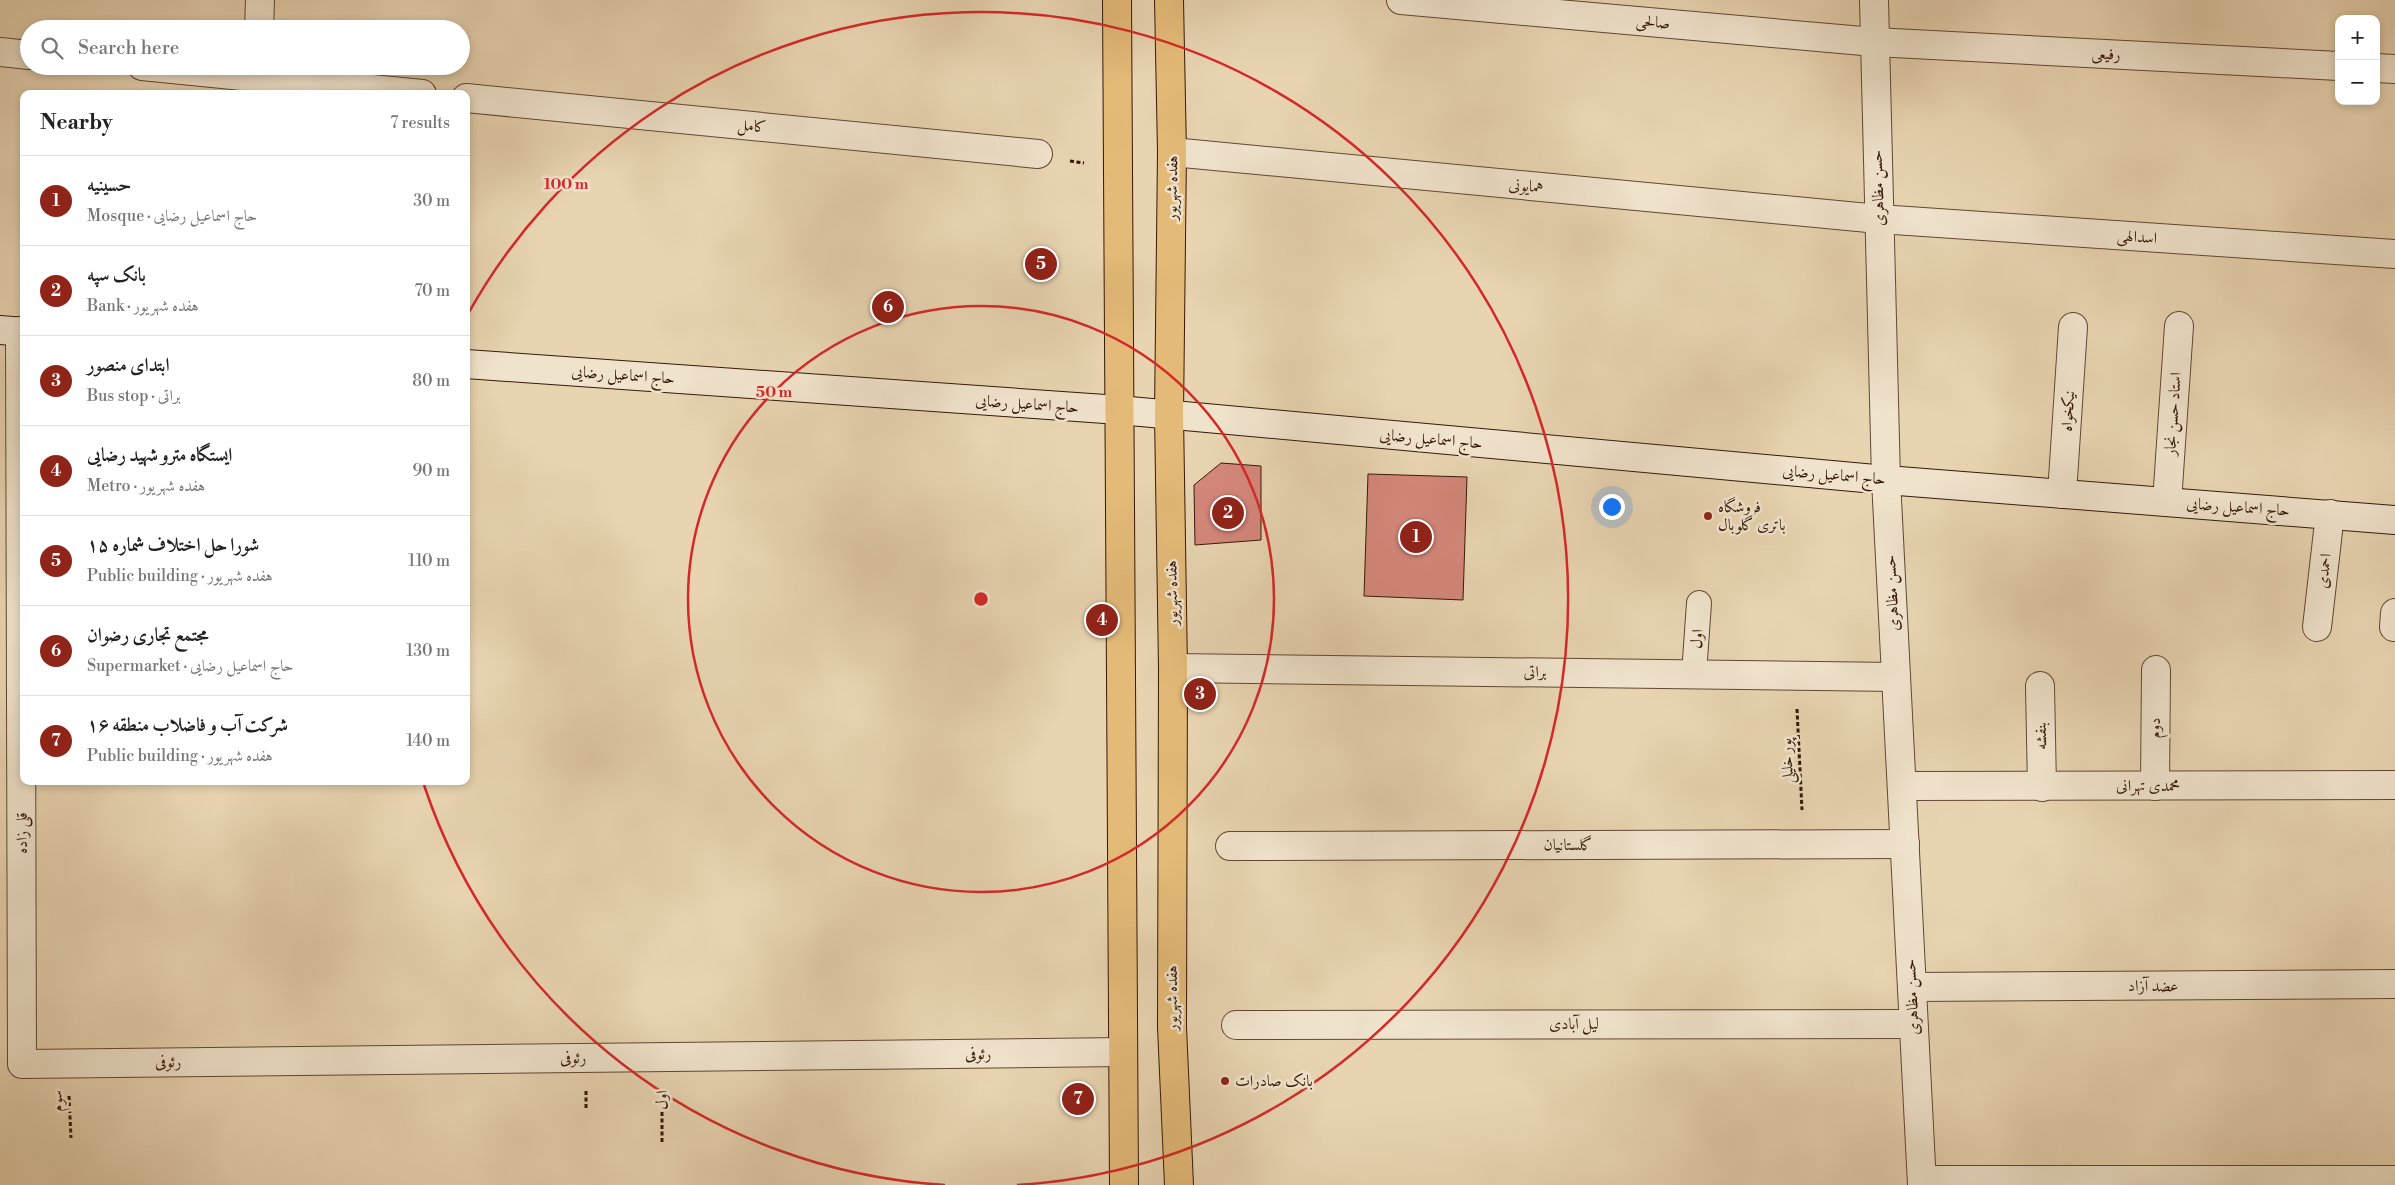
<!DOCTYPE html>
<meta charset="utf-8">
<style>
:root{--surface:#fff;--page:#f2f2f2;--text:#222;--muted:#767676;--line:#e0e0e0;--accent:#8f2418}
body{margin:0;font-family:"Libre Bodoni",Amiri,serif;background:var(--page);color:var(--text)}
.controls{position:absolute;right:15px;top:15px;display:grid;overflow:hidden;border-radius:10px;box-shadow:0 2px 8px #0003}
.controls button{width:45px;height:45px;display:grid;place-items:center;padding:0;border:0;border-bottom:1px solid var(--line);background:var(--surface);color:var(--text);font:25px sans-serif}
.you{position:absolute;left:1611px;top:506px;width:18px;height:18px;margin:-12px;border:4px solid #fff;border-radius:50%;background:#1a73e8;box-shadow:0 0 0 8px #1a73e833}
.badge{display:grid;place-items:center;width:32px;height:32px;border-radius:50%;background:var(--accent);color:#fff;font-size:16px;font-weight:700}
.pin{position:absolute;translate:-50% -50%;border:2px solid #fff;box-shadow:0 1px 5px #0006}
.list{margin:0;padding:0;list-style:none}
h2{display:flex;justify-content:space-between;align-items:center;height:65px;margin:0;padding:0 20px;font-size:21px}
h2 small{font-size:16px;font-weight:400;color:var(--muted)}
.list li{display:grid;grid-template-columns:32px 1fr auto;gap:15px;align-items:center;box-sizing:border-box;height:90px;padding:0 20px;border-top:1px solid var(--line)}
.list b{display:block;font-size:19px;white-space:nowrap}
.list p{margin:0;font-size:16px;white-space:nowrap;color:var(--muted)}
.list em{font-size:16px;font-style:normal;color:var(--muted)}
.icon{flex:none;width:28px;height:28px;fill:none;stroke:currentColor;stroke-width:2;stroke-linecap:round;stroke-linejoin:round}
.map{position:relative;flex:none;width:2395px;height:1185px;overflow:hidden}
.search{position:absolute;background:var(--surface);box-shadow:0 2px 8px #0003;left:20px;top:20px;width:450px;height:55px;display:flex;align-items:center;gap:12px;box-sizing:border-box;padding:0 18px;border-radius:28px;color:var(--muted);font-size:19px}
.panel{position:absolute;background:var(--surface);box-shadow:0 2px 8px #0003;left:20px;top:90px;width:450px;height:695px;border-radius:10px}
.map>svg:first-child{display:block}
.building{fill:#d4877b;stroke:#361807}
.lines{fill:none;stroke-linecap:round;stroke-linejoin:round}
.service-casing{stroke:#624732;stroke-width:26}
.minor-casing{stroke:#624732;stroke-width:30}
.secondary-casing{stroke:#361807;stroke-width:30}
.primary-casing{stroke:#361807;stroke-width:30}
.path{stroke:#361807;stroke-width:3;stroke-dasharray:4 2.5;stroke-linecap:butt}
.service{stroke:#f0e3cc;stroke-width:24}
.minor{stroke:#f0e3cc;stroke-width:28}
.secondary{stroke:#f0e3cc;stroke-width:28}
.primary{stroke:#e4ba78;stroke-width:28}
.ring{fill:none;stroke:#d62828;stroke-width:2.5}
.poi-dot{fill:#8f2418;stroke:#f0e3cc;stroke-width:2}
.labels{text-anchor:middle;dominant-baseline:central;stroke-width:5;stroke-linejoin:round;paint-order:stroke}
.street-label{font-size:16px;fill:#361807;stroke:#f0e3cc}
.poi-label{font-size:16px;fill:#361807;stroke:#f0e3cc;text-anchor:start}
.centre{fill:#d62828;stroke:#f0e3cc;stroke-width:2.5}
.ring-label{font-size:15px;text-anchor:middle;font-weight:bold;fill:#d62828;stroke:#f0e3cc;stroke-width:5;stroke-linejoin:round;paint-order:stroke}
</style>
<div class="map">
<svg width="2395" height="1185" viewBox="0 0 2395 1185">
<rect width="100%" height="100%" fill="#e8d4b1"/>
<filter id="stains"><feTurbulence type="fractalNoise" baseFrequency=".004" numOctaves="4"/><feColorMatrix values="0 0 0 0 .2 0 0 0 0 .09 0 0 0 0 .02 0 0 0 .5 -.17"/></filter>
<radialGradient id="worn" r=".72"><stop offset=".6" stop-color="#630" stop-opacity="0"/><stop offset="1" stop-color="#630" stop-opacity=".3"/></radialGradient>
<g class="building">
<polygon points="1221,463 1261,466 1261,540 1195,545 1194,485"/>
<polygon points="1368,474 1467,477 1463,600 1364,596"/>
</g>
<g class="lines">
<g class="service-casing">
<polyline id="service" points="1694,674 1699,603"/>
</g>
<g class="minor-casing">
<g id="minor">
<polyline points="1401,0 1874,42 2339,66"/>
<polyline points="1874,0 1886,480 1922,1185"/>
<polyline points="259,29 260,0"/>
<polyline points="0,52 29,55"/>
<polyline points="142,66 422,94"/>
<polyline points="2376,68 2395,69"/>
<polyline points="466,98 1038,154"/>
<polyline points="1172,152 1879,219 2395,254"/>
<polyline points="20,331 22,1064 1123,1052"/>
<polyline points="2062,494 2073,327"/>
<polyline points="2167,502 2179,326"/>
<polyline points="2317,627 2330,514"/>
<polyline points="2394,627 2395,613"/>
<polyline points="1173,668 1896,677"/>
<polyline points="2040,686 2042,787"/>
<polyline points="1902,786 2395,785"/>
<polyline points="2155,786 2156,670"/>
<polyline points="1230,846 1905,844"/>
<polyline points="1912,987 2395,984"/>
<polyline points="1236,1025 1913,1024"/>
<polyline points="1922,1180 2395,1180"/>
</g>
</g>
<g class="secondary-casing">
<g id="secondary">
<polyline points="0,330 24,332"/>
<polyline points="466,364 1119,410 1886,480 2395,520"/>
</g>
</g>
<g class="primary-casing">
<g id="primary">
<polyline points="1117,0 1124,1185"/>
<polyline points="1169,0 1172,152 1169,415 1173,668 1172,1027 1179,1185"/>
</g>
</g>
<g class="path">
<polyline points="1070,161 1084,163"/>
<polyline points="1797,709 1802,810"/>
<polyline points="69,1096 71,1138"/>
<polyline points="586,1108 586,1091"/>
<polyline points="662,1142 662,1090"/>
</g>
<use href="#service" class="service"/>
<use href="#minor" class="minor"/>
<use href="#secondary" class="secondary"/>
<use href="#primary" class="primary"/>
</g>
<g class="ring">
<circle cx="981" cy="599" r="293"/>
<path d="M945 1185A587 587 0 0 1 424 785M468 314A587 587 0 1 1 1017 1185"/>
</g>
<g class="poi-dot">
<circle cx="1708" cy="516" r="5"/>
<circle cx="1225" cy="1081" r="5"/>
</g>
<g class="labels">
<g class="street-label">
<text transform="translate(1653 22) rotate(5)">صالحی</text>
<text transform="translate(2106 54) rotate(3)">رفیعی</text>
<text transform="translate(752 126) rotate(6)">کامل</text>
<text transform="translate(1526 186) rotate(5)">همایونی</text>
<text transform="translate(1172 188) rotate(-89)">هفده شهریور</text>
<text transform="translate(1878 188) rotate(-92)">حسن مظاهری</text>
<text transform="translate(2137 237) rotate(4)">اسدالهی</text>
<text transform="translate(623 375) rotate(4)">حاج اسماعیل رضایی</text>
<text transform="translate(1027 404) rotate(4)">حاج اسماعیل رضایی</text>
<text transform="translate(2068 411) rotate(-86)">نیکخواه</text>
<text transform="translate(2173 414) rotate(-86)">استاد حسن نجار</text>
<text transform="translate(1431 439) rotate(5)">حاج اسماعیل رضایی</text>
<text transform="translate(1834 475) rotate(5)">حاج اسماعیل رضایی</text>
<text transform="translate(2238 507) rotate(4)">حاج اسماعیل رضایی</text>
<text transform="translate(2324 571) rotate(-84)">احمدی</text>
<text transform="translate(1172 593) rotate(-91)">هفده شهریور</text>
<text transform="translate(1892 593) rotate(-93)">حسن مظاهری</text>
<text transform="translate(1697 639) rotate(-86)">اول</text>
<text transform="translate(1535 672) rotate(1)">براتی</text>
<text transform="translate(2155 728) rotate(-90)">دوم</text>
<text transform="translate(2041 736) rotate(-91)">بنفشه</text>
<text transform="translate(1787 761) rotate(-93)">پور خلیلی</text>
<text x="2148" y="786">محمدی تهرانی</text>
<text transform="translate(22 833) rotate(-90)">قلی زاده</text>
<text x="1568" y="845">گلستانیان</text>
<text x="2153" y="986">عضد آزاد</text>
<text transform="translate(1912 997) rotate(-93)">حسن مظاهری</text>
<text transform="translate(1172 998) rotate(-90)">هفده شهریور</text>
<text x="1574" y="1024">لیل آبادی</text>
<text transform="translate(978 1054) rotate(-1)">رئوفی</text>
<text transform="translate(573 1058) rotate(-1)">رئوفی</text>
<text transform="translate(168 1062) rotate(-1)">رئوفی</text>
<text transform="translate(662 1100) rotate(-90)">اول</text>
<text transform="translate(57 1101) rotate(-92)">سوم</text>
</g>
<g class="poi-label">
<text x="1718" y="507">فروشگاه<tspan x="1718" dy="18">باتری گلوبال</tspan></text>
<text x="1235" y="1081">بانک صادرات</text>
</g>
</g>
<circle cx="981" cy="599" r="8" class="centre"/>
<g class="ring-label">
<text x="566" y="189">100 m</text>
<text x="774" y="397">50 m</text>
</g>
<rect width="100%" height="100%" filter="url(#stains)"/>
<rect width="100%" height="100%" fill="url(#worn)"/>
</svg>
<div class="controls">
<button>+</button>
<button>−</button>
</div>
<div class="you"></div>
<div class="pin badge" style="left:1416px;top:537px">1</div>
<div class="pin badge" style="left:1228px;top:513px">2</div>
<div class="pin badge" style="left:1200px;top:694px">3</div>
<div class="pin badge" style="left:1102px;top:620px">4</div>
<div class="pin badge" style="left:1041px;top:264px">5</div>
<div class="pin badge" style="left:888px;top:307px">6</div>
<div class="pin badge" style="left:1078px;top:1099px">7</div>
<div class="search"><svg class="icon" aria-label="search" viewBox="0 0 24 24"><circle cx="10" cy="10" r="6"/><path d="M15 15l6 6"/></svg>Search here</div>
<section class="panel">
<h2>Nearby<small>7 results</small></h2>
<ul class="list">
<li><span class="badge">1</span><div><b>حسینیه</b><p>Mosque · حاج اسماعیل رضایی</p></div><em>30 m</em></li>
<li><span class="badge">2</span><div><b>بانک سپه</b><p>Bank · هفده شهریور</p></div><em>70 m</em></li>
<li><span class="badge">3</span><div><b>ابتدای منصور</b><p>Bus stop · براتی</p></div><em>80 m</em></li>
<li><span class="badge">4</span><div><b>ایستگاه مترو شهید رضایی</b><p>Metro · هفده شهریور</p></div><em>90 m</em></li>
<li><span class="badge">5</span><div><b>شورا حل اختلاف شماره ۱۵</b><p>Public building · هفده شهریور</p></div><em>110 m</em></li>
<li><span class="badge">6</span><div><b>مجتمع تجاری رضوان</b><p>Supermarket · حاج اسماعیل رضایی</p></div><em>130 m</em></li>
<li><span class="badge">7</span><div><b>شرکت آب و فاضلاب منطقه ۱۶</b><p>Public building · هفده شهریور</p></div><em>140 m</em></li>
</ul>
</section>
</div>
